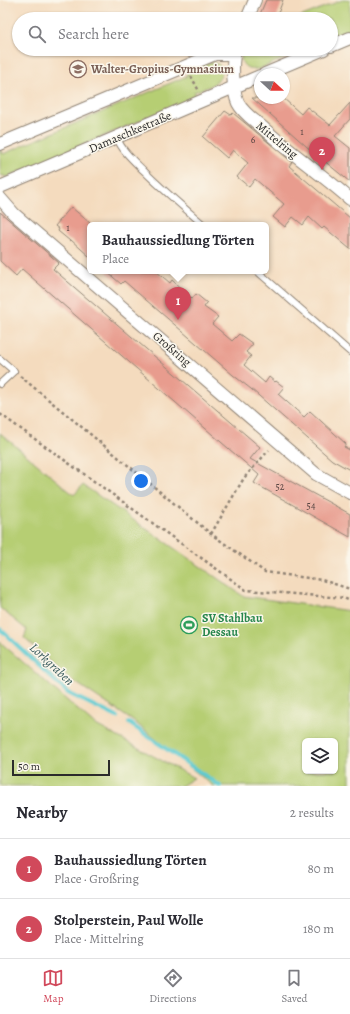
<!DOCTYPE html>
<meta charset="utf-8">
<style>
:root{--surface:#fff;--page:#f7f7f7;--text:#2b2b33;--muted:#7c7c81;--line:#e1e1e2;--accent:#d1495b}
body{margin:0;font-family:Alegreya,serif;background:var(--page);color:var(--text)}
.controls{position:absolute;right:12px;bottom:12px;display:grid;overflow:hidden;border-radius:6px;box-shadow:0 1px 3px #0004}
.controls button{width:36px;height:36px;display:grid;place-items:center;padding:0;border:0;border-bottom:1px solid var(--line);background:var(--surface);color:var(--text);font:20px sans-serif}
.compass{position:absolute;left:254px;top:68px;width:36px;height:36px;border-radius:50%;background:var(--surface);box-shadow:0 1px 3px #0004;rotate:111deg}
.scale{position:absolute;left:12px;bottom:10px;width:98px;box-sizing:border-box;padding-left:4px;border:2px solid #2b2b2b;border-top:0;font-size:11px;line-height:14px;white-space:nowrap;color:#2b2b2b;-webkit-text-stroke:3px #fbf7ec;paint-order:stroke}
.you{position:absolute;left:141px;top:481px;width:14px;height:14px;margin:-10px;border:3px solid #fff;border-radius:50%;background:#1a73e8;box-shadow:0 0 0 6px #1a73e833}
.badge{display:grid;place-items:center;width:26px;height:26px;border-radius:50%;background:var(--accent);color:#fff;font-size:13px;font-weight:700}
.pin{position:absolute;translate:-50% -33px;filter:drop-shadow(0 1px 2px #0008)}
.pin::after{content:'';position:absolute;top:21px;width:14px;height:12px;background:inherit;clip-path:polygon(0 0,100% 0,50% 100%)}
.popup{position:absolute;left:87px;top:222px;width:182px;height:52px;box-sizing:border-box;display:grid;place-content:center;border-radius:6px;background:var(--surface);filter:drop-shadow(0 1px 3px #0005);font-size:13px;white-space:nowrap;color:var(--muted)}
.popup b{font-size:15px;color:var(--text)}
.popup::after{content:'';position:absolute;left:50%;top:100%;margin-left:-8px;border:8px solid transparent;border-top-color:var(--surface)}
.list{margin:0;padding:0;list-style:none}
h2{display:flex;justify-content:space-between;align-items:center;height:52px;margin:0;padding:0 16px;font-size:17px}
h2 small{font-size:13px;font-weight:400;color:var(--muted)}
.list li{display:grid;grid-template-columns:26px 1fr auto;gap:12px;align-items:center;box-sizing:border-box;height:60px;padding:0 16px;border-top:1px solid var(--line)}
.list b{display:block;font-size:15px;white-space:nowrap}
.list p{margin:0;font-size:13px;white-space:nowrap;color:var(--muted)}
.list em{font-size:13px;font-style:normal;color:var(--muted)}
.icon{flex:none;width:22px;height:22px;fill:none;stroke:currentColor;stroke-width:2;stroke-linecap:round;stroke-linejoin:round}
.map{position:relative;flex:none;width:350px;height:786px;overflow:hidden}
.search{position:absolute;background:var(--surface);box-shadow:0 1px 3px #0004;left:12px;right:12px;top:12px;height:44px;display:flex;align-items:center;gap:10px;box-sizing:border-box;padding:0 14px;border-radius:22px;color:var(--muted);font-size:15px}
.sheet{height:172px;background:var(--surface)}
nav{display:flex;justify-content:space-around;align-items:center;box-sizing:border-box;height:56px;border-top:1px solid var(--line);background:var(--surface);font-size:11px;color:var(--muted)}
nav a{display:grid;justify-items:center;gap:2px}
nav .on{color:var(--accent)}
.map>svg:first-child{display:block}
.green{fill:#b6ce73;stroke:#707c4f;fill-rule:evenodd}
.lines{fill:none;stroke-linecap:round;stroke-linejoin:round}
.stream{stroke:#5dcad1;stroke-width:4}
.building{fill:#e89c8e}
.lane-casing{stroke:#908374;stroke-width:8}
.street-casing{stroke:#908374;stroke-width:14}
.path{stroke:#908374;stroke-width:2.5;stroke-dasharray:3 3;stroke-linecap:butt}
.lane{stroke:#fff;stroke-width:6}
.street{stroke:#fff;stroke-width:12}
.labels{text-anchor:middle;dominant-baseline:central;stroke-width:3;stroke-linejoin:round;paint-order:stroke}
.number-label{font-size:10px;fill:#5a4744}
.education-label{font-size:12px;font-weight:bold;fill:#785e54;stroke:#fbf7ec;text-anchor:start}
.street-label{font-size:12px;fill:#2b2b2b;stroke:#fbf7ec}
.leisure-label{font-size:12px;font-weight:bold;fill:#27864d;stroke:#fbf7ec;text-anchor:start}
.water-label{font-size:13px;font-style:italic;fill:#3a5b5d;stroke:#fbf7ec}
</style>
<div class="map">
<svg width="350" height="786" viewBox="0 0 350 786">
<rect width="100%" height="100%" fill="#fbf7ec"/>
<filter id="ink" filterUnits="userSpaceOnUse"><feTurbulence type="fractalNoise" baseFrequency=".025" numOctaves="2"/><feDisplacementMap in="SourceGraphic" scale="8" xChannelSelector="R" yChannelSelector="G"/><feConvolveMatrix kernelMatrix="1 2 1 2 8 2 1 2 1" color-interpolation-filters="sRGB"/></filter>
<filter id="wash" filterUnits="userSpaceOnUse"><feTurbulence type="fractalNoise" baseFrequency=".012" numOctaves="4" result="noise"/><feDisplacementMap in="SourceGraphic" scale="16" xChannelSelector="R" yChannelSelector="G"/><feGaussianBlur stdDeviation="0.9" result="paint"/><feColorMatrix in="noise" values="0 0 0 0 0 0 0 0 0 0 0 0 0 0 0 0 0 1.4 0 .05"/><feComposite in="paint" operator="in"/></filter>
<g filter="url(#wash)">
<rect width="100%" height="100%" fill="#f4dbbe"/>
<g class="green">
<polygon points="342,0 350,0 350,31 331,39 331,19 295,19"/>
<path d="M241,49L251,52L253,49H307L259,69C243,70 240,63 241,49Z"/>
<path d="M211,62L218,64L223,69C219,85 208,87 194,92L196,97L7,177L0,175V149L3,154L187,76V73Z"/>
<path d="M0,433L74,495L83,485L243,596L350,611V786H213L136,723L69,678L24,638L27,630L0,608ZM305,741H335V771H305Z"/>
<polygon points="0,642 94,724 194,778 181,786 0,786"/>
</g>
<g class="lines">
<g class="stream">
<polyline points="0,629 68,693 117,717"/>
<polyline points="129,723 220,786"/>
</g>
</g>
<g id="blocks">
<g class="building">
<polygon points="266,0 283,0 276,19 258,19"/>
<polygon points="252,98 283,98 301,114 307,107 330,125 350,103 350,119 335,136 350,148 350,182 306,146"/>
<polygon points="225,111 231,115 233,113 292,162 289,166 350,218 350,249 324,227 322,229 309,217 303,225 293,217 285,227 273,217 284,204 255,179 249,187 237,177 248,163 233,150 227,158 203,137"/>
<polygon points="71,207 90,223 90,257 71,240 70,241 58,231 59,229 55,226"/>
<polygon points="0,212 59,263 53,269 260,447 250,459 350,514 350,537 254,483 259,475 22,269 16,276 0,261"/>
<polygon points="106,271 156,271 170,283 172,280 192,299 196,294 207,303 204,307 218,317 212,324 232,341 239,334 253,344 246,352 251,356 244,365 265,383 269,377 275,382 276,381 284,387 278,394 304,417 310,411 346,444 344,447 350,450 350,470 332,460 251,389 233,375 124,281 121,284"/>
</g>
</g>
</g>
<g filter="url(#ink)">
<use href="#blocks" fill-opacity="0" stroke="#908374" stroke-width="1"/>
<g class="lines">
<g class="lane-casing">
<g id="lane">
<path d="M117,138C122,151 134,161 144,171C163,190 183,207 204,225"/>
<polyline points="257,271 350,352"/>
<polyline points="0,359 14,371 0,384"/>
</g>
</g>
<g class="street-casing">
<g id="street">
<polyline points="247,19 255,0"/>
<polyline points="331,46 350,38"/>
<path d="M236,49C231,59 233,93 238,103C243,113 254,120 262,127C290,153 322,174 350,199"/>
<polyline points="265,74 324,49"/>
<polyline points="0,144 215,54 234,54"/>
<polyline points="0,187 260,76"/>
<polyline points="0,198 14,214 316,474 350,493"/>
</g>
</g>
<g class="path">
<polyline points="191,76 199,91"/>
<polyline points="20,376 211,534 265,572 322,580 350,589"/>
<polyline points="0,414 246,590 344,598 350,601"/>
<polyline points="211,534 244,478 269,450"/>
</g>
<use href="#lane" class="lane"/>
<use href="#street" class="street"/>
</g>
</g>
<defs>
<g id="school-ring" transform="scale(0.9)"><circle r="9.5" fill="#fbf7ec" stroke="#8d6e63" stroke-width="1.5"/><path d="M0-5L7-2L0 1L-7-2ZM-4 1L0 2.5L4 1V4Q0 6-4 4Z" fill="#8d6e63"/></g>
<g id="stadium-ring" transform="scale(0.9)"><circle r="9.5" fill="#fbf7ec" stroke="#2e9e5b" stroke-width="1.5"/><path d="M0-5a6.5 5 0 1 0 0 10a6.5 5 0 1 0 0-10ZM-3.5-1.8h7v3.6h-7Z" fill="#2e9e5b"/></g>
</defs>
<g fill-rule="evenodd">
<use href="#school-ring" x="78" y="69"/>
<use href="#stadium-ring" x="189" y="625"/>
</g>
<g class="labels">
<g class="number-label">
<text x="302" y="131">1</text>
<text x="253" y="139">6</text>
<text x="68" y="227">1</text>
<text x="280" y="486">52</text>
<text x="311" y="505">54</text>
</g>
<g class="education-label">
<text x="91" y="69">Walter-Gropius-Gymnasium</text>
</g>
<g class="street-label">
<text transform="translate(130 132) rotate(-23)">Damaschkestraße</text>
<text transform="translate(277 140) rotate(40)">Mittelring</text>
<text transform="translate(172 349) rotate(41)">Großring</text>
</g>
<g class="leisure-label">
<text x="202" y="618">SV Stahlbau<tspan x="202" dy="14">Dessau</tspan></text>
</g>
<g class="water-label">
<text transform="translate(52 664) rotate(43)">Lorkgraben</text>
</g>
</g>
</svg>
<div class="controls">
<button><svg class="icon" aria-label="layers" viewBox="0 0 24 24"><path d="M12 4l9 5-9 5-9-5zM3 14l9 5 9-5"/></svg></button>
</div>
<svg class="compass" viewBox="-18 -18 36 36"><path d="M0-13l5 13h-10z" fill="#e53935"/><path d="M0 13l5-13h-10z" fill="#7c7c81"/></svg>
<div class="scale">50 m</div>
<div class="you"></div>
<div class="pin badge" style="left:178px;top:320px">1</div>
<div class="popup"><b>Bauhaussiedlung Törten</b>Place</div>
<div class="pin badge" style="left:322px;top:170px">2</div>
<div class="search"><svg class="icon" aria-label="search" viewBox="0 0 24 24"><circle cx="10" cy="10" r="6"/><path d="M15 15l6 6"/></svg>Search here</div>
</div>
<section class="sheet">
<h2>Nearby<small>2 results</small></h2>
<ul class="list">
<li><span class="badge">1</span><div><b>Bauhaussiedlung Törten</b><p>Place · Großring</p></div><em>80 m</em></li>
<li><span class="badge">2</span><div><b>Stolperstein, Paul Wolle</b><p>Place · Mittelring</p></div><em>180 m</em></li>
</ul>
</section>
<nav>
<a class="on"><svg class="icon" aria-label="map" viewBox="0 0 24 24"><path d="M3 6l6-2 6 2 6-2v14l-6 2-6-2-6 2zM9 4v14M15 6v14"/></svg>Map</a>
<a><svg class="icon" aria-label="directions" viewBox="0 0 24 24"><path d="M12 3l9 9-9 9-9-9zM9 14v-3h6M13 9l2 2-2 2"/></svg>Directions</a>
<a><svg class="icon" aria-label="saved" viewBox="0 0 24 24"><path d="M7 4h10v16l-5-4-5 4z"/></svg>Saved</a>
</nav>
